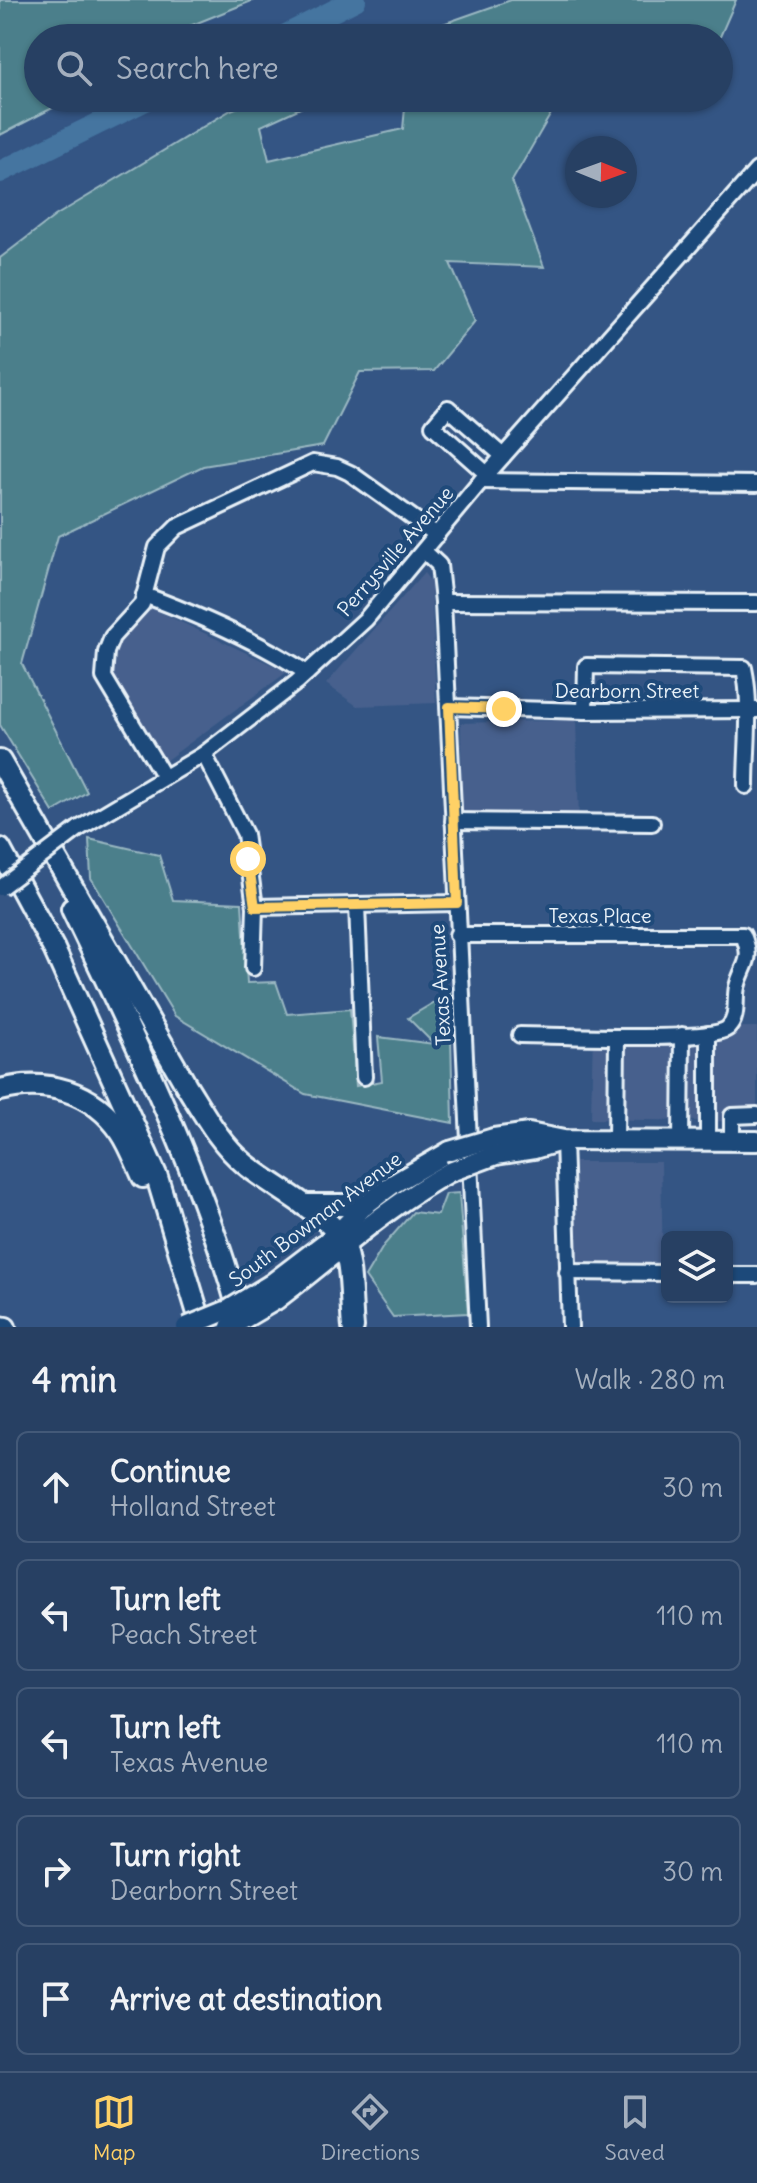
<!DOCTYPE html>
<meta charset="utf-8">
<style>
:root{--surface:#274063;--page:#334b6c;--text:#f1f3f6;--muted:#a4afbe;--line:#435978;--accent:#ffd166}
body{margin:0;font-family:Delius,sans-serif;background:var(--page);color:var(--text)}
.controls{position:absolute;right:24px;bottom:24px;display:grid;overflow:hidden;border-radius:12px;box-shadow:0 2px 6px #0004}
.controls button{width:72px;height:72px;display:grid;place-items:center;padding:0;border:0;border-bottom:2px solid var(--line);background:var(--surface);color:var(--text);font:40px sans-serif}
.compass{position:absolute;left:565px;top:136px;width:72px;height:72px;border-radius:50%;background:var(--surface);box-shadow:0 2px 6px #0004;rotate:91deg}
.stop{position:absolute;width:24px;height:24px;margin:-18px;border:6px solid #ffd166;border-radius:50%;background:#fff}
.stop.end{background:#ffd166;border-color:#fff;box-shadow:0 2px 8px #0008}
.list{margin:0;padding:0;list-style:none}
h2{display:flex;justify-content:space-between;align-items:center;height:104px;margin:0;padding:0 32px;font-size:34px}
h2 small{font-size:26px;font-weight:400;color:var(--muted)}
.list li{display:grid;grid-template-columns:52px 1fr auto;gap:24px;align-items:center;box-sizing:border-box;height:112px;margin:0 16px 16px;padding:0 16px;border:2px solid var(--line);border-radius:12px}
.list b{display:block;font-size:30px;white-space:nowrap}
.list p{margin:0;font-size:26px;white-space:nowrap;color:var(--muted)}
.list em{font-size:26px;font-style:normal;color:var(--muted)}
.icon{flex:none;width:44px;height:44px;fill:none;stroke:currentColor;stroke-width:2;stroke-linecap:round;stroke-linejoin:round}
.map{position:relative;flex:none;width:757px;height:1327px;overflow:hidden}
.search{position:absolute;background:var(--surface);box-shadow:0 2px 6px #0004;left:24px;right:24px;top:24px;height:88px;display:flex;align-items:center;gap:20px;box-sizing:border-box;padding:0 28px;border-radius:44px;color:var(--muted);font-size:30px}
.sheet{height:744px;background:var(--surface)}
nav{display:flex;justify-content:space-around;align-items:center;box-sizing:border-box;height:112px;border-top:2px solid var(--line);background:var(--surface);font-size:22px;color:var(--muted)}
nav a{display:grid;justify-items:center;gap:4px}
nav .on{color:var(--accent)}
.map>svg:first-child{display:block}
.built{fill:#47618d}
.green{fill:#4c7f8b;stroke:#9ab8c2;stroke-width:2}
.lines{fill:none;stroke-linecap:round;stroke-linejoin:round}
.river{stroke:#4475a0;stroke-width:22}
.minor-casing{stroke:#e8f1f8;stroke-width:20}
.major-casing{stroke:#e8f1f8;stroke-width:24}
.highway-casing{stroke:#e8f1f8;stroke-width:26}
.minor{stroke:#1f4a7a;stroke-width:14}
.major{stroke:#1f4a7a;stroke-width:18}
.highway{stroke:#1f4a7a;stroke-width:20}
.minor-bridge-casing{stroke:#e8f1f8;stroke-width:20;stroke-linecap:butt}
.major-bridge-casing{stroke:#e8f1f8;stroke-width:24;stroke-linecap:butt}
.minor-bridge{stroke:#1f4a7a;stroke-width:14}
.major-bridge{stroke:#1f4a7a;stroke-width:18}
.route{stroke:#ffd166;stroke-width:10}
.labels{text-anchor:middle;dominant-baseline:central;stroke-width:8;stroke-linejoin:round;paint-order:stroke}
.street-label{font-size:20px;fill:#e8f1f8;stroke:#1f4a7a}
</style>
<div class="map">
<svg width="757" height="1327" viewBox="0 0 757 1327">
<rect width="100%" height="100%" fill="#345584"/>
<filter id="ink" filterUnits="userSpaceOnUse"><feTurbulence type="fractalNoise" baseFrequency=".0125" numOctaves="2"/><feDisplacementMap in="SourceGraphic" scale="16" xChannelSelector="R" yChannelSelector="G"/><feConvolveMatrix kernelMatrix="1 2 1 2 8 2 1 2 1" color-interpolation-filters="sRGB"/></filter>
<g filter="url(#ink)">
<g class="built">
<polygon points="424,573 431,582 436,703 357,706 326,684"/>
<polygon points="149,607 287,672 165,761 113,678 114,646"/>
<polygon points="576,720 579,823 462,821 461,723"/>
<polygon points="757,1027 757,1122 591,1119 593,1028"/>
<polygon points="575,1162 661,1162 663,1273 577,1272"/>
</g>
<g class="green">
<polygon points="0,0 254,0 160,38 38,38 38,98 72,98 0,135"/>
<polygon points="511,0 736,0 719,39 403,38"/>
<polygon points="260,98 322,98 261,126 269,160 403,129 406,98 560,98 512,181 544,267 450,263 475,321 434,371 360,372 323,446 203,466 58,536 22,664 87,792 53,812 0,725 0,258 55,216 231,110"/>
<polygon points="89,839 159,855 173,900 242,903 247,983 276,982 287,1014 350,1009 356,1086 382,1081 378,1037 434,1044 408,1018 450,993 453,1123 305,1094 175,1016 91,878"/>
<polygon points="459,1193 468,1313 393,1317 365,1277 384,1245 413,1212 438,1215 446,1194"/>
</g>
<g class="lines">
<g class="river">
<polyline points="280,38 355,0"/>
<polyline points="0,172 150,98"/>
</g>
<g class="minor-casing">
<g id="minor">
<polyline points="487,474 433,426 448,408 503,456"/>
<polyline points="481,481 757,484"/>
<polyline points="424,551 439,565 443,602 478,1327"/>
<path d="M144,595C201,616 256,640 307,673"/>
<polyline points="443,602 757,603"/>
<polyline points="449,707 585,711 757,710"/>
<path d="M585,711L586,666L744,668C752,706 746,747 746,786"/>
<polyline points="204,754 245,834 255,907 253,968"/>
<polyline points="164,777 104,677 106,652 112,637 142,604 157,547 177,527 313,463 337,467 350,473 437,535"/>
<polyline points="453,821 652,823"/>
<polyline points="78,829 204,754 297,682 366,619 481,481 757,170"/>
<polyline points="357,905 364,1077"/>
<polyline points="255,907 457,903"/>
<path d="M457,935H743C754,962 743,963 737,987C734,1000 739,1017 728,1028C711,1043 551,1035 520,1035"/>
<polyline points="564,1140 570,1327"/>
<polyline points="616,1141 617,1038"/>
<polyline points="732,1141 732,1116 757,1115"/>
<polyline points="681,1142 682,1035"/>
<polyline points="708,1142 708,1034"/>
<polyline points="567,1272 667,1273"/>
<polyline points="727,1275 757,1275"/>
</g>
</g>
<g class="major-casing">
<g id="major">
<polyline points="494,1138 529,1133 564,1140 757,1141"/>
<polyline points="496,1155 534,1149 561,1141"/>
<polyline points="271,1284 338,1233 365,1205 393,1184 450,1151"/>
<path d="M276,1300C333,1257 387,1206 450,1172"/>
<polyline points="0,1326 6,1327"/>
</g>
</g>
<g class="highway-casing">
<g id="highway">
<path d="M0,761L186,1085C203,1112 220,1144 245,1164C265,1181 330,1217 339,1235C353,1261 350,1298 353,1327"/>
<polyline points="0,849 54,949 157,1177 202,1327"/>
<path d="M72,909C136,1042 202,1176 241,1319"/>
<path d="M0,1090C46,1078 93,1091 121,1132C130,1145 136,1162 143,1177"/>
<polyline points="304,1205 365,1205"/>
</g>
</g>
<use href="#minor" class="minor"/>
<use href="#major" class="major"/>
<use href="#highway" class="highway"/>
<g class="minor-bridge-casing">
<polyline id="minor-bridge" points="0,888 78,829"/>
</g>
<g class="major-bridge-casing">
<g id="major-bridge">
<polyline points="450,1151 494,1138"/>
<polyline points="450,1172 496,1155"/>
<polyline points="186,1327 230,1309 271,1284"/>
<polyline points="230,1327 276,1300"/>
</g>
</g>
<use href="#minor-bridge" class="minor-bridge"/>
<use href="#major-bridge" class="major-bridge"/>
</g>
</g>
<g class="lines" filter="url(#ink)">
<polyline class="route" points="248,859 255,907 457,903 449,707 504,709"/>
</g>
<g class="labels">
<g class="street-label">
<text transform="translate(395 551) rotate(-49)">Perrysville Avenue</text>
<text x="627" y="690">Dearborn Street</text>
<text x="600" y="915">Texas Place</text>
<text transform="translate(440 985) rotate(-93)">Texas Avenue</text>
<text transform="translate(315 1219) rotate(-37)">South Bowman Avenue</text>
</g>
</g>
</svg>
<div class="controls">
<button><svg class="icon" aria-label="layers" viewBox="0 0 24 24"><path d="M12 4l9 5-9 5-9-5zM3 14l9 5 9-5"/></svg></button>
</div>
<svg class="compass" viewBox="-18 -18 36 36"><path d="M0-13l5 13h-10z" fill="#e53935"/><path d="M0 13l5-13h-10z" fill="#a4afbe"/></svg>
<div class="stop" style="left:248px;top:859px"></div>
<div class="stop end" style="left:504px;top:709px"></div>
<div class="search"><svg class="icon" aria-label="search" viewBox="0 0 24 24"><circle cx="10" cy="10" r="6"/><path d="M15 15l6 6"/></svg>Search here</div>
</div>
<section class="sheet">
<h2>4 min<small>Walk · 280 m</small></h2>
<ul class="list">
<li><svg class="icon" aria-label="ahead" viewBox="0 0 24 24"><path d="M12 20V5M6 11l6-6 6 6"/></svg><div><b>Continue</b><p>Holland Street</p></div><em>30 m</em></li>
<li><svg class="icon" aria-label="left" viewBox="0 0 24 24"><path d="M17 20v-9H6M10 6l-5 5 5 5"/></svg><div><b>Turn left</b><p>Peach Street</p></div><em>110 m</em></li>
<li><svg class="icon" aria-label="left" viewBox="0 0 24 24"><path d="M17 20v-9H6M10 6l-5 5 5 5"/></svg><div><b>Turn left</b><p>Texas Avenue</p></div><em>110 m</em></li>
<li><svg class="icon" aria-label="right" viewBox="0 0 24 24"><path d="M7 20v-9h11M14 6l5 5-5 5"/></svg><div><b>Turn right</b><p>Dearborn Street</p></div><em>30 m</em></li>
<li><svg class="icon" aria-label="arrive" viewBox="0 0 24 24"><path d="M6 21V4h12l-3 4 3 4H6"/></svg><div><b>Arrive at destination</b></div></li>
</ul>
</section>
<nav>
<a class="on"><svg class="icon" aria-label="map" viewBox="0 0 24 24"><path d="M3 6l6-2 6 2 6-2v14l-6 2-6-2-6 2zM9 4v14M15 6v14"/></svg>Map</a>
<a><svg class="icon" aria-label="directions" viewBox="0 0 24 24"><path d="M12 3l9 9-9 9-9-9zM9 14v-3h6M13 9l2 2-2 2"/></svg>Directions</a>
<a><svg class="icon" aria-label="saved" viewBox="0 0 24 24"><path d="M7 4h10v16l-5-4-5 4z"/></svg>Saved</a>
</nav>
